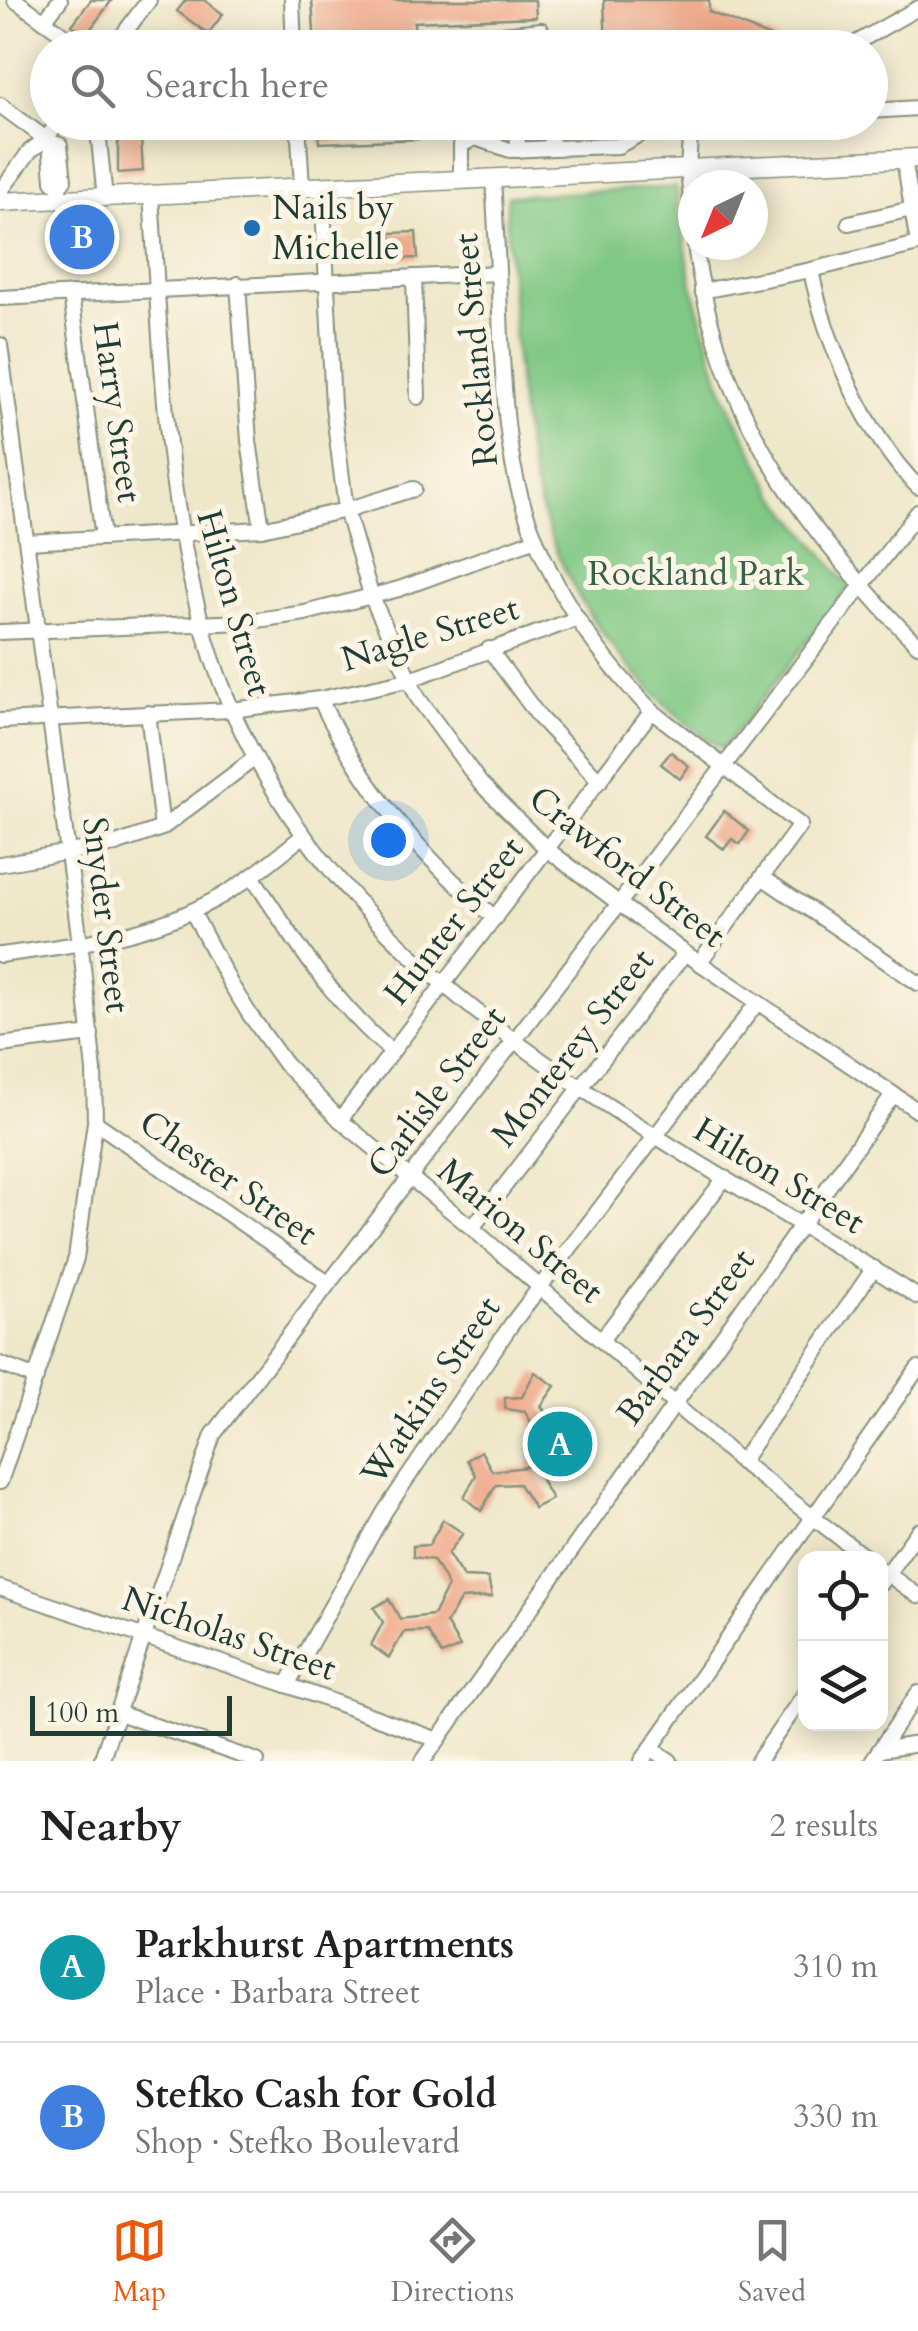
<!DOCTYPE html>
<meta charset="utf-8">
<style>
:root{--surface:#fff;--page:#f2f2f2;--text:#222;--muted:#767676;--line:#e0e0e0;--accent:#ea580c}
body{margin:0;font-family:Cardo,serif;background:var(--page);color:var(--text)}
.controls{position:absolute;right:30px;bottom:30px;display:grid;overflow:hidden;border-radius:20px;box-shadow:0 5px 25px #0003}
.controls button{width:90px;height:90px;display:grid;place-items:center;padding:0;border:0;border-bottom:2px solid var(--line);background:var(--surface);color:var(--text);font:50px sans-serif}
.compass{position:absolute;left:678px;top:170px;width:90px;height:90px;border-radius:50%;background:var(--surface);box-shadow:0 5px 25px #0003;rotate:223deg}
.scale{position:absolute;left:30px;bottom:25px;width:202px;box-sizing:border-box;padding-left:10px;border:5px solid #1f3d34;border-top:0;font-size:28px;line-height:35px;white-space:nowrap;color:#1f3d34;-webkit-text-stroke:8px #fcf5e5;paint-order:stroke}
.you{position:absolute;left:388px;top:840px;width:35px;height:35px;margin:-25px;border:8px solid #fff;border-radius:50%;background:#1a73e8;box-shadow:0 0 0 15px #1a73e833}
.badge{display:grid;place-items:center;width:65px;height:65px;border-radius:50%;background:var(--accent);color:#fff;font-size:32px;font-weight:700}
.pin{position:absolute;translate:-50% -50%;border:5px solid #fff;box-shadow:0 2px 10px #0006}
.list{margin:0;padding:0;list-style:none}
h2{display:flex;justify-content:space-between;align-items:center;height:130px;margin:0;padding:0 40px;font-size:42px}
h2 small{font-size:32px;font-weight:400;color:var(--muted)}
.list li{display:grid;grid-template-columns:65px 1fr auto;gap:30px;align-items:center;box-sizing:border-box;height:150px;padding:0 40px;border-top:2px solid var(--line)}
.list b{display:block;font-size:38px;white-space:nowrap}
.list p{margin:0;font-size:32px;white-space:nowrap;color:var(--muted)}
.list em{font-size:32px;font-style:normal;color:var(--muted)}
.icon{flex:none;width:55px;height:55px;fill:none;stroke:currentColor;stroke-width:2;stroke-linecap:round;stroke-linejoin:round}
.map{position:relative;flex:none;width:918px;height:1761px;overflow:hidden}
.search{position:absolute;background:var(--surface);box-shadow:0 5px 25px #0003;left:30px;right:30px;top:30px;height:110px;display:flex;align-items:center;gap:25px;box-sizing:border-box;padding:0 35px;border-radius:55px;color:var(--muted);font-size:38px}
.sheet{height:430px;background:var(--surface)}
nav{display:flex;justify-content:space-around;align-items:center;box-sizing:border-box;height:140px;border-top:2px solid var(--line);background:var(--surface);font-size:28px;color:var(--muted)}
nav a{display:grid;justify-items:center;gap:5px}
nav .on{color:var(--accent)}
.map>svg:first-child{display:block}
.green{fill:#7fc885;stroke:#4f825c;stroke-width:2.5}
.building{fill:#efab8d}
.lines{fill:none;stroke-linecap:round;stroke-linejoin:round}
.minor-casing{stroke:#87927e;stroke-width:18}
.major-casing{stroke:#87927e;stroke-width:21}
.minor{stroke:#fff;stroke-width:14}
.major{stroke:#fff;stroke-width:18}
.poi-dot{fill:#1f6fb2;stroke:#fcf5e5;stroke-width:4}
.labels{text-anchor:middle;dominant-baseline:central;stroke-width:10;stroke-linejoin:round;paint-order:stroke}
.poi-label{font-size:35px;fill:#1f3d34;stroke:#fcf5e5;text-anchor:start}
.street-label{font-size:35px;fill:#1f3d34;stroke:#fcf5e5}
.park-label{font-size:35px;fill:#376048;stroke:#fcf5e5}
</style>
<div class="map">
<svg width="918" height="1761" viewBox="0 0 918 1761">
<rect width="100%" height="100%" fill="#fcf5e5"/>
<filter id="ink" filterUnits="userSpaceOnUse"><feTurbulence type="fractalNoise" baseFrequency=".01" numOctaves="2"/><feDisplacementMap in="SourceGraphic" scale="20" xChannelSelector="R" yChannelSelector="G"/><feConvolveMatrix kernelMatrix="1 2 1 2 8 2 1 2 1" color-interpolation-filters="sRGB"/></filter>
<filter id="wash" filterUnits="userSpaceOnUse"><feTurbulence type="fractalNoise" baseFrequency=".0048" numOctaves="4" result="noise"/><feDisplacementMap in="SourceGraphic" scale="40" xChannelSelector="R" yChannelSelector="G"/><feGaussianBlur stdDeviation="2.25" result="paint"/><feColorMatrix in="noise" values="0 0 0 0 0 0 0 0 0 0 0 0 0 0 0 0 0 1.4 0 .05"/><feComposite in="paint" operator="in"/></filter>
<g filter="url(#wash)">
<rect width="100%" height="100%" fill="#efe7c9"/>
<path class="green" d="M676,187L692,285L719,379L733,413L775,494L848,585V589L723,749C694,733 665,705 642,681C537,569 521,458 513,310C511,273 504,233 508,196Z"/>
<g id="blocks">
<g class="building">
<polygon points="91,0 112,0 86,35 72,25"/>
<polygon points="186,0 204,0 223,14 208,34 177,11"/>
<polygon points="312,0 535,0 536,17 414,22 415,48 315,48"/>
<polygon points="604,0 709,0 709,12 795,47 606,48"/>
<polygon points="118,122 140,122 143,171 118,173"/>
<polygon points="318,122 419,122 419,139 319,143"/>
<polygon points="586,122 637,122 611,136 592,136"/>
<polygon points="416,232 418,258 392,259 391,233"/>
<polygon points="671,752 689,766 680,779 661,764"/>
<polygon points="724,811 749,831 740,844 732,839 724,849 706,836"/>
<polygon points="535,1372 555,1386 541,1406 556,1429 580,1430 585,1450 553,1451 539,1476 552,1499 534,1508 519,1484 496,1485 481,1511 464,1497 476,1475 467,1460 481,1451 492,1471 526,1467 541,1439 525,1412 505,1409 505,1398 522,1397"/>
<polygon points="443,1520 463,1533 448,1554 463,1577 488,1578 492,1597 461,1599 446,1623 460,1647 442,1655 427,1631 404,1632 389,1658 371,1645 383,1622 374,1608 389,1599 400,1619 433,1615 448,1586 433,1560 413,1557 413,1546 429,1545"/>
</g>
</g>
</g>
<g filter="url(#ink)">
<use href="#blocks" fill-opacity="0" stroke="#87927e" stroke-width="2.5"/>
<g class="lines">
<g class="minor-casing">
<g id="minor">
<polyline points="15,0 82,48"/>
<polyline points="292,0 294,48"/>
<polyline points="44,21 60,0"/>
<polyline points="113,48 149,0"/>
<polyline points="474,48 473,37 541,30 549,48"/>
<polyline points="847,48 918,8"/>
<polyline points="0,105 50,142 60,145 64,180 59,186 59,201"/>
<polyline points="870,111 918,108"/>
<polyline points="92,122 98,131 105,198"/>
<polyline points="298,122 302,187"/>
<polyline points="517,122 518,150"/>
<polyline points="551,122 552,148 618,146 662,122"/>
<polyline points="691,122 688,169 693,224"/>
<polyline points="475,138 510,150 552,148"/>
<polyline points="50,142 53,181 59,186"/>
<polyline points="904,159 918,244"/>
<path d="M493,177C496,230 499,284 501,338C504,391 506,446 521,498C546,580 593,651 652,711L800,825L699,963"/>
<polyline points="461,179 461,145 475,138 475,122"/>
<polyline points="322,186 333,406 346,510 372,598 418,698 480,783 548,850 685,953 918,1111"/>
<polyline points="0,192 30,151 46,139 58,122"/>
<path d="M151,195C161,339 163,481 201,621C295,969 641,1119 918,1297"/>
<polyline points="849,223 912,209"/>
<path d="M695,245C713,379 771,484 861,584C879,605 897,626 918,645"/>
<path d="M811,270C825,342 866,435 918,487"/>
<polyline points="414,277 418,397"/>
<polyline points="238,284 249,441 262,529"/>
<polyline points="702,291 811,270 918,244"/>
<polyline points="71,294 103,538"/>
<polyline points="0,298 498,273"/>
<polyline points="0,345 82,958 94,1071 95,1122 76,1258 0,1482"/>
<polyline points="27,542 262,529 346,510 414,489"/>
<polyline points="0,632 244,622 305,613 399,589 536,539"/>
<polyline points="489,649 540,718 600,781"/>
<path d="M320,699C360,785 422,858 495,918"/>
<polyline points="148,713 162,828"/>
<polyline points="0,721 231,710 320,699 408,680 576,619"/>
<polyline points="0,864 116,844 162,828 255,758"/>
<path d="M252,876C293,939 333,1002 391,1051"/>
<polyline points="762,877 918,983"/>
<polyline points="192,911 230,983 250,1015 285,1064 340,1120 472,1228 741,1462 866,1558"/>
<path d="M0,955C78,945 154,936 223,895C252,878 278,856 304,835"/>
<polyline points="0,1045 91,1034"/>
<polyline points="340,1120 652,711"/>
<polyline points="95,1122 328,1283"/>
<polyline points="472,1228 685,953"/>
<polyline points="602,1339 725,1178"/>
<polyline points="0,1364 36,1378"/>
<polyline points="741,1462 874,1268"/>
<polyline points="882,1570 918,1596"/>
<polyline points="880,1584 918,1531"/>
<polyline points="0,1588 287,1685 438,1740"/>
<polyline points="287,1685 385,1511 511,1325 757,1003"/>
<polyline points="118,1713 257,1761"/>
<polyline points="651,1748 670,1761"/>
<polyline points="880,1750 918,1744"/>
<polyline points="101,1761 213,1435 918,512"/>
<polyline points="423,1761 893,1095"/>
<polyline points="642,1761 918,1368"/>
<polyline points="758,1761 806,1692"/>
<polyline points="872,1761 918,1693"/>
</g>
</g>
<g class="major-casing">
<polyline id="major" points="0,202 918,158"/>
</g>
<use href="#minor" class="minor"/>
<use href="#major" class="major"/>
</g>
</g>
<circle class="poi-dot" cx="252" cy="228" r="10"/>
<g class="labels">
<g class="poi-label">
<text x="272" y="208">Nails by<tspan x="272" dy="40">Michelle</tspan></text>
</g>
<g class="street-label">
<text transform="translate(476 350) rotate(-95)">Rockland Street</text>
<text transform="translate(117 412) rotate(82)">Harry Street</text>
<text transform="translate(234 603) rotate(74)">Hilton Street</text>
<text transform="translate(430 634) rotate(-17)">Nagle Street</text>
<text transform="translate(627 867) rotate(38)">Crawford Street</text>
<text transform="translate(106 915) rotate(83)">Snyder Street</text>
<text transform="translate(454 921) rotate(-52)">Hunter Street</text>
<text transform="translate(573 1048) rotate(-52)">Monterey Street</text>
<text transform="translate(437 1092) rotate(-53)">Carlisle Street</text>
<text transform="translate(779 1176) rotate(31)">Hilton Street</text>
<text transform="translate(228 1178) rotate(35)">Chester Street</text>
<text transform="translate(520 1231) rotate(40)">Marion Street</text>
<text transform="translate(686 1337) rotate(-54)">Barbara Street</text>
<text transform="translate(431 1391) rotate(-56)">Watkins Street</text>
<text transform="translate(229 1634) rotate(19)">Nicholas Street</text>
</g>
<g class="park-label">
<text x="696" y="574">Rockland Park</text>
</g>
</g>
</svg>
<div class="controls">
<button><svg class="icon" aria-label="locate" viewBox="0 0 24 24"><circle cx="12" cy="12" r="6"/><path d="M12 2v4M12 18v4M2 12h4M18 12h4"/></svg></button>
<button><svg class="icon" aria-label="layers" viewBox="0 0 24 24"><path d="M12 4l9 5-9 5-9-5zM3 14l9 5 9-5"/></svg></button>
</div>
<svg class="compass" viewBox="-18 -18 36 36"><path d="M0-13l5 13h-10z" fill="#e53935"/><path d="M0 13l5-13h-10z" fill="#767676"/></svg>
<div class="scale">100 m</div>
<div class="you"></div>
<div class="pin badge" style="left:560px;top:1444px;background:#0f9aa8">A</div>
<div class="pin badge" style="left:82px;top:237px;background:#3f7fe0">B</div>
<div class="search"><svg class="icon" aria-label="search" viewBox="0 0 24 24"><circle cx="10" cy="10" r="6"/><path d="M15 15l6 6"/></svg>Search here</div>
</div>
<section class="sheet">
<h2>Nearby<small>2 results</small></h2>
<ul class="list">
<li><span class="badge" style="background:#0f9aa8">A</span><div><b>Parkhurst Apartments</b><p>Place · Barbara Street</p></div><em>310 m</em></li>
<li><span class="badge" style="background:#3f7fe0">B</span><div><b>Stefko Cash for Gold</b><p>Shop · Stefko Boulevard</p></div><em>330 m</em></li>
</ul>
</section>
<nav>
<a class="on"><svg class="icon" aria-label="map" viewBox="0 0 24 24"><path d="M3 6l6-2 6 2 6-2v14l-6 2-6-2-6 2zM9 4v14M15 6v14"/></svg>Map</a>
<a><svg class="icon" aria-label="directions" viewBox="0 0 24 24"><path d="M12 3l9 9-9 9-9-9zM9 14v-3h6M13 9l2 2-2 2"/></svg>Directions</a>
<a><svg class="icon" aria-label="saved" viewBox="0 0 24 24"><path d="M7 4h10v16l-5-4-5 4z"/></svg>Saved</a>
</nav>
